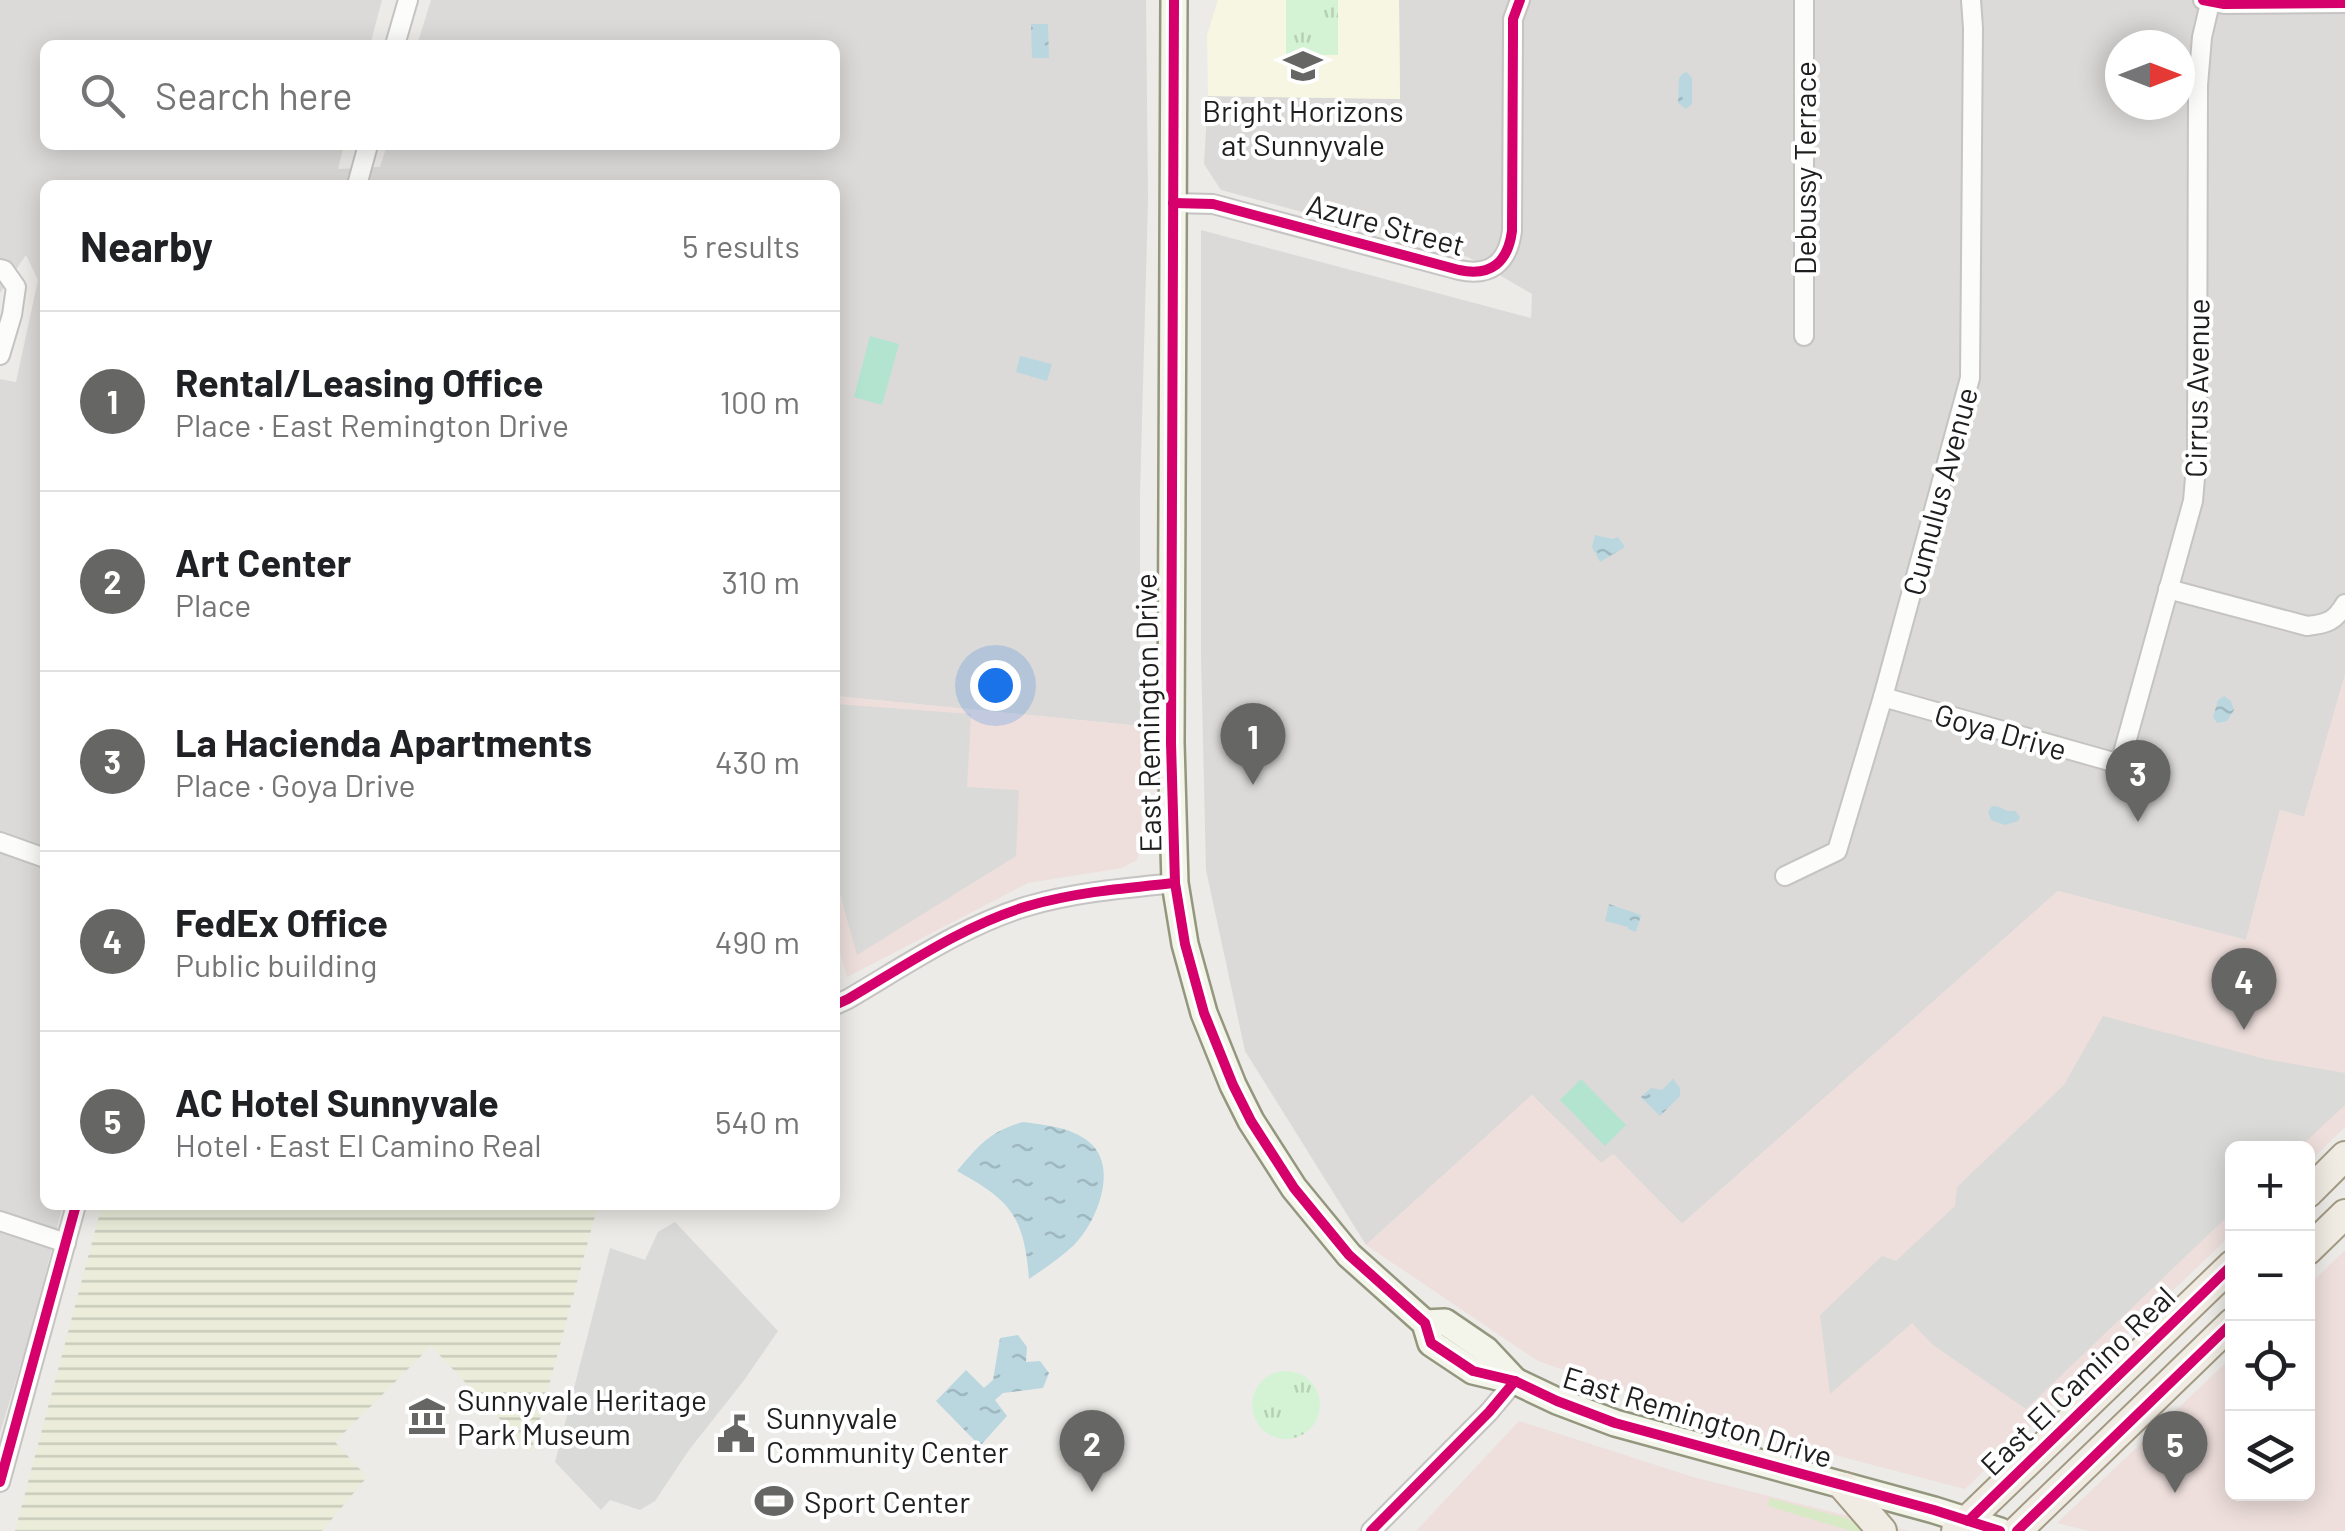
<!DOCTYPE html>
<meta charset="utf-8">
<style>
:root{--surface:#fff;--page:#f6f6f6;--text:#202124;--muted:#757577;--line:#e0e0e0;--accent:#666664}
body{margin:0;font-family:Barlow,sans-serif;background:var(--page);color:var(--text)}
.controls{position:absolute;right:30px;bottom:30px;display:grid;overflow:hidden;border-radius:15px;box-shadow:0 5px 25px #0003}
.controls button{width:90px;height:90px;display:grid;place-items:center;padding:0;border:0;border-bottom:2px solid var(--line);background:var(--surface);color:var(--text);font:50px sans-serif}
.compass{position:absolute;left:2105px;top:30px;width:90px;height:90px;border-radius:50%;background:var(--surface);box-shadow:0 5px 25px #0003;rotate:90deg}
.you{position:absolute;left:995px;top:685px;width:35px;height:35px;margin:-25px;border:8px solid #fff;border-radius:50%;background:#1a73e8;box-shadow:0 0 0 15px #1a73e833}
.badge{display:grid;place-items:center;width:65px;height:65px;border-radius:50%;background:var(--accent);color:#fff;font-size:32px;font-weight:700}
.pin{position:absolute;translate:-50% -82px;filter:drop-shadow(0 2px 5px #0008)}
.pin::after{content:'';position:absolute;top:52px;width:35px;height:30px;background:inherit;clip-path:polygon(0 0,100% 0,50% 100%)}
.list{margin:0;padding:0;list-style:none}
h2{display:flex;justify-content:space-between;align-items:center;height:130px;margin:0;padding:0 40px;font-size:42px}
h2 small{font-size:32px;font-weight:400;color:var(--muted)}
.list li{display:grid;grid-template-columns:65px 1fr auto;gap:30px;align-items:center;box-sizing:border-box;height:180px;padding:0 40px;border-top:2px solid var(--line)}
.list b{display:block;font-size:38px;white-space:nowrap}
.list p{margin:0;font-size:32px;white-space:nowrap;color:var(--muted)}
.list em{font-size:32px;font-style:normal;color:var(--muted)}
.icon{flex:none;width:55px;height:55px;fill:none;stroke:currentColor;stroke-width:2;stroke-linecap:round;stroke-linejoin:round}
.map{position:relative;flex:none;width:2345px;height:1531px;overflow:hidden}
.search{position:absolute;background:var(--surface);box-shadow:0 5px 25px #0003;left:40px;top:40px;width:800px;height:110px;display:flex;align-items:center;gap:25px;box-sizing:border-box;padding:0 35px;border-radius:15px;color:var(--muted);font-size:38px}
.panel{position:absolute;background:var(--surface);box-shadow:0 5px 25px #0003;left:40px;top:180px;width:800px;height:1030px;border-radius:15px}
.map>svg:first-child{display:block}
.residential{fill:#dbdad8;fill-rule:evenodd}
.commercial{fill:#eedfdc}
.education{fill:#f6f6e2}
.religious{fill:#dadad8}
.farmland{fill:url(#farmland-rules)}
.grass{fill:#d8eac5}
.park{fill:url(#park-tufts)}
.pitch{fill:#b2e4d0}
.water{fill:url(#water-ripples)}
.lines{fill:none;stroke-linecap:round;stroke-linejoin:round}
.minor-casing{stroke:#c5c4c3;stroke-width:22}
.secondary-casing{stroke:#94977e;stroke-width:30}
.primary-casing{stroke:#a39a83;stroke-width:32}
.minor{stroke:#fcfcfb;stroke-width:18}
.secondary{stroke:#f3f4ea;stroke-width:25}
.primary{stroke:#f0ece4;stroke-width:28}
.cycleway-casing{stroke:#fff;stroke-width:16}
.cycleway{stroke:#d6006c;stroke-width:10}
.labels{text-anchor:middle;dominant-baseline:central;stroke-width:8;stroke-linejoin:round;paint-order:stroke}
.poi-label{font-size:30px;fill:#1e1e1e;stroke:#fff;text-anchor:start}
.street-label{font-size:30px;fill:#1e1e1e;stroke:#fff}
</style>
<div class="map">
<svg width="2345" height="1531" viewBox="0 0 2345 1531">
<defs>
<pattern id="farmland-rules" width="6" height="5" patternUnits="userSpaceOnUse" patternTransform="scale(2.5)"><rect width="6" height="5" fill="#ebedda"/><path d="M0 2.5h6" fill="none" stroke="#c9cbbb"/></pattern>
<pattern id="park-tufts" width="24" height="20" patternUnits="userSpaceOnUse" patternTransform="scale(2.5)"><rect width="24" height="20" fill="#d4f3d5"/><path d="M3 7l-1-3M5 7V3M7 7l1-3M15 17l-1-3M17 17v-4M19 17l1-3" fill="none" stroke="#b6d0b6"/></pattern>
<pattern id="water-ripples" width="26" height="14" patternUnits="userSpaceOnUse" patternTransform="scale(2.5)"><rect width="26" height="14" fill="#bad7e0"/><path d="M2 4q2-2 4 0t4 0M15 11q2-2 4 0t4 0" fill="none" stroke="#9fb8c0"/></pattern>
</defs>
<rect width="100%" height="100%" fill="#ecebe7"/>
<g class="residential">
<polygon points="0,0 382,0 370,45 45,45 45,145 344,145 338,169 380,167 387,145 835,145 835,45 417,45 431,0 1146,0 1148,199 1140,496 1140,726 835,696 835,185 45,185 45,1205 63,1205 30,1334 0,1433 0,379 16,382 38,280 26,255 0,293"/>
<path d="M1399,0H2345V675L2304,817L2280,810L2246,940L2058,891L1682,1224L1614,1155L1602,1164L1532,1095L1366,1245L1245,1051L1206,870L1201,655V230L1531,318L1532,294L1468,257L1221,190L1204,164L1208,96L1400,99ZM2120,45H2180V105H2120Z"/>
</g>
<g class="commercial">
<polygon points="2345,675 2345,1127 2308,1163 2308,1148 2232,1148 2232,1234 1965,1489 1731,1428 1538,1361 1366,1245 1532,1095 1601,1163 1613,1154 1682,1224 2058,891 2246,940 2280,810 2304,817"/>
<polygon points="835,696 1140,726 1142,846 1137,860 1122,868 1028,883 847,977 835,934"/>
<polygon points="2345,1250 2345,1531 2089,1531 2057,1523 2232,1357 2232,1494 2308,1494 2308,1286"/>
<polygon points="1519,1421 1693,1477 1909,1531 1416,1531"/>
</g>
<polygon class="education" points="1218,0 1399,0 1400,99 1208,96 1207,35"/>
<g class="religious">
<polygon points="835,704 971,714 967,787 1019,790 1016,856 857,955 835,876"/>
<polygon points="2103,1016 2265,1059 2345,1073 2345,1105 2299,1148 2232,1148 2232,1212 2026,1409 1933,1345 1912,1323 1830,1394 1820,1315 1882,1256 1896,1261 1955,1206 1957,1187 2064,1085"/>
<polygon points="675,1222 778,1331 745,1379 689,1450 655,1501 640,1510 610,1500 601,1510 555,1462 610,1248 645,1260 658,1232"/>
</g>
<polygon class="farmland" points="102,1205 598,1205 531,1452 431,1346 335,1442 367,1477 322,1531 15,1531"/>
<polygon class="grass" points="1770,1498 1849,1519 1865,1531 1851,1531 1768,1506"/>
<g class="park">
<rect x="1286" y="0" width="52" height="55"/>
<circle cx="1286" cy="1405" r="34"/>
</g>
<g class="pitch">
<polygon points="870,336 899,344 882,405 854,397"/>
<polygon points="1581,1079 1626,1125 1605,1146 1560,1100"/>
</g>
<g class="water">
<polygon points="1031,24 1048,24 1049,58 1032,58"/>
<polygon points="1687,72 1692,78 1692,104 1686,109 1678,103 1679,78 1682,74"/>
<polygon points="1020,356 1052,364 1047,381 1016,372"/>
<polygon points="1595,535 1613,539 1618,537 1625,547 1600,562 1592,547"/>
<polygon points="2224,696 2231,701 2234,710 2227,721 2217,723 2213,717 2218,700"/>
<path d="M1992,806C2001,805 2003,812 2015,811L2020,817L2018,821L2005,825L1991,820L1988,812Z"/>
<polygon points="1609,904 1641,915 1636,932 1628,929 1628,927 1605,921"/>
<polygon points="1673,1079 1680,1088 1680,1096 1660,1116 1641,1097 1651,1088 1662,1090"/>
<path d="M1023,1122C1045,1125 1071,1127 1089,1142C1120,1167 1096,1224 1073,1246C1060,1258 1044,1269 1029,1279C1024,1217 1012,1201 957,1171C978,1146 990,1131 1023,1122Z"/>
<polygon points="1018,1335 1027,1347 1026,1362 1040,1361 1049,1373 1043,1388 1003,1393 995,1400 1007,1416 980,1446 936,1401 966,1370 984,1388 993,1380 1000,1338"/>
</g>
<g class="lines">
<g class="minor-casing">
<g id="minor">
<polyline points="1804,0 1804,336"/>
<polyline points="2203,0 2224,4 2345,3"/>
<polyline points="395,45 408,0"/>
<polyline points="357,185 368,145"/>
<path d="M1173,203L1213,204L1459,270C1491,277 1508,262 1512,231L1513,35V19L1520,0"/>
<polyline points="0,269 4,270 16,287 12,315 0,355"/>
<path d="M2168,589L2307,626C2327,624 2335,621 2345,604"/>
<polyline points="1883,697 2120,764 2193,501 2197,455 2198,85 2202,37 2210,3"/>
<polyline points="0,842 45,858"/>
<polyline points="1785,876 1837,851 1883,697 1970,378 1973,28 1971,0"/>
<path d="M835,1005L848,999C906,965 964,925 1028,906C1076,892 1126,888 1175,883"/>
<polyline points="0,1221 66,1243"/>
<polyline points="0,1482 76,1205"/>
<polyline points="1371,1531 1489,1412 1515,1381"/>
</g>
</g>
<g class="secondary-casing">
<g id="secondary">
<polyline points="1174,0 1171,743 1175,883 1185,944 1204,1013 1233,1085 1251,1121 1294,1188 1349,1255 1425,1323 1431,1343 1473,1371 1515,1381 1557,1401 1615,1423 1934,1510 2000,1531"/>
<polyline points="1425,1323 1445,1322 1486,1350 1515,1381"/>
</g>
</g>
<g class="primary-casing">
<g id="primary">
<polyline points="2308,1193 2345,1156"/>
<polyline points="2308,1250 2345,1214"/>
<polyline points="1844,1487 1882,1531"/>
<polyline points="1956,1531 2232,1265"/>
<polyline points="2017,1531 2232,1323"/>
</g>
</g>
<use href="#minor" class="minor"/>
<use href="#secondary" class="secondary"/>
<use href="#primary" class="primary"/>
<g class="cycleway-casing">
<g id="cycleway">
<polyline points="1174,0 1171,743 1175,883 1185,944 1204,1013 1233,1085 1251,1121 1294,1188 1349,1255 1425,1323 1431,1343 1473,1371 1515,1381 1557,1401 1615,1423 1934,1510 2000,1531"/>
<polyline points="2203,0 2224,4 2345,3"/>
<path d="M1173,203L1213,204L1459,270C1491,277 1508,262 1512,231L1513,35V19L1520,0"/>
<path d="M835,1005L848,999C906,965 964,925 1028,906C1076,892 1126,888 1175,883"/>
<polyline points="0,1482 76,1205"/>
<polyline points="1968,1521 2232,1265"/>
<polyline points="1371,1531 1489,1412 1515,1381"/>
<polyline points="2017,1531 2232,1323"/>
</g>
</g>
<use href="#cycleway" class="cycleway"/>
</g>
<defs>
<g id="school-bare" transform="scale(3)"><path d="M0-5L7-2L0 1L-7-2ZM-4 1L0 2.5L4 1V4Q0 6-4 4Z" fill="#666664" stroke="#fff" stroke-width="2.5" paint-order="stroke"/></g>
<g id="museum-bare" transform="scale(3)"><path d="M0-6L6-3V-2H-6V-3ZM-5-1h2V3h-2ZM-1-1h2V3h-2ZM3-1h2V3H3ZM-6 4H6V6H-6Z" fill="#666664" stroke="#fff" stroke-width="2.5" paint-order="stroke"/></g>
<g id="civic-bare" transform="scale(3)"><path d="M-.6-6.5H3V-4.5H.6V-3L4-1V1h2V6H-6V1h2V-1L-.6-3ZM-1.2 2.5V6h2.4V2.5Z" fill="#666664" stroke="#fff" stroke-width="2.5" paint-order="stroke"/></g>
<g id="stadium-bare" transform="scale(3)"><path d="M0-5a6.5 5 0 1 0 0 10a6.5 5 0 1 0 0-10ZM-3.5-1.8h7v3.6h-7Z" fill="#666664" stroke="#fff" stroke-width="2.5" paint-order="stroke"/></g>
</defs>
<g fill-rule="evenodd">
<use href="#school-bare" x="1303" y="66"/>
<use href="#museum-bare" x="427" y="1416"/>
<use href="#civic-bare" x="736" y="1434"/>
<use href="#stadium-bare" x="774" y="1501"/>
</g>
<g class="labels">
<g class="poi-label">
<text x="1303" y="110" text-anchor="middle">Bright Horizons<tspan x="1303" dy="34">at Sunnyvale</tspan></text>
<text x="457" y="1399">Sunnyvale Heritage<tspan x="457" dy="34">Park Museum</tspan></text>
<text x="766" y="1417">Sunnyvale<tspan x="766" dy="34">Community Center</tspan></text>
<text x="804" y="1501">Sport Center</text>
</g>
<g class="street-label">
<text transform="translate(1804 168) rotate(-90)">Debussy Terrace</text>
<text transform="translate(1386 224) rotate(15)">Azure Street</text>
<text transform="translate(2196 388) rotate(-89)">Cirrus Avenue</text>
<text transform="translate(1939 491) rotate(-75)">Cumulus Avenue</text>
<text transform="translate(1147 713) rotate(-91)">East Remington Drive</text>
<text transform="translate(2001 731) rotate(16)">Goya Drive</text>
<text transform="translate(2077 1380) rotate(-44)">East El Camino Real</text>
<text transform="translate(1698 1416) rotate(17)">East Remington Drive</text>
</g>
</g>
</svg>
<div class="controls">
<button>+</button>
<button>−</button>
<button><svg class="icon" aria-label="locate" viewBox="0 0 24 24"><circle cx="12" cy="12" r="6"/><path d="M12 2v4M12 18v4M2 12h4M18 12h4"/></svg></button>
<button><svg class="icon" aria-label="layers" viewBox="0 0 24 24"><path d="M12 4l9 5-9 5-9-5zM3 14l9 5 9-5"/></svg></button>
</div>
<svg class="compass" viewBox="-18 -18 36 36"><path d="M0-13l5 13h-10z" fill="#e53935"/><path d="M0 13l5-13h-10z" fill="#757577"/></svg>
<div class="you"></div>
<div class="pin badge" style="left:1253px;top:785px">1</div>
<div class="pin badge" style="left:1092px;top:1492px">2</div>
<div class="pin badge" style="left:2138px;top:822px">3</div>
<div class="pin badge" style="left:2244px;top:1030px">4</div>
<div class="pin badge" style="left:2175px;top:1493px">5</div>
<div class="search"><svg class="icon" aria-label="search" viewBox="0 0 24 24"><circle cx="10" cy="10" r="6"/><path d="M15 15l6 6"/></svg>Search here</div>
<section class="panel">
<h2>Nearby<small>5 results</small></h2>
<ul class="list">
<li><span class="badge">1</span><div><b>Rental/Leasing Office</b><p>Place · East Remington Drive</p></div><em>100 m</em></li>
<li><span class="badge">2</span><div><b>Art Center</b><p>Place</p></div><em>310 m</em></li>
<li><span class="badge">3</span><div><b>La Hacienda Apartments</b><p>Place · Goya Drive</p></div><em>430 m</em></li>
<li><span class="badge">4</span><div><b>FedEx Office</b><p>Public building</p></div><em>490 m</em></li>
<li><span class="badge">5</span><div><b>AC Hotel Sunnyvale</b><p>Hotel · East El Camino Real</p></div><em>540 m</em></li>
</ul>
</section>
</div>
